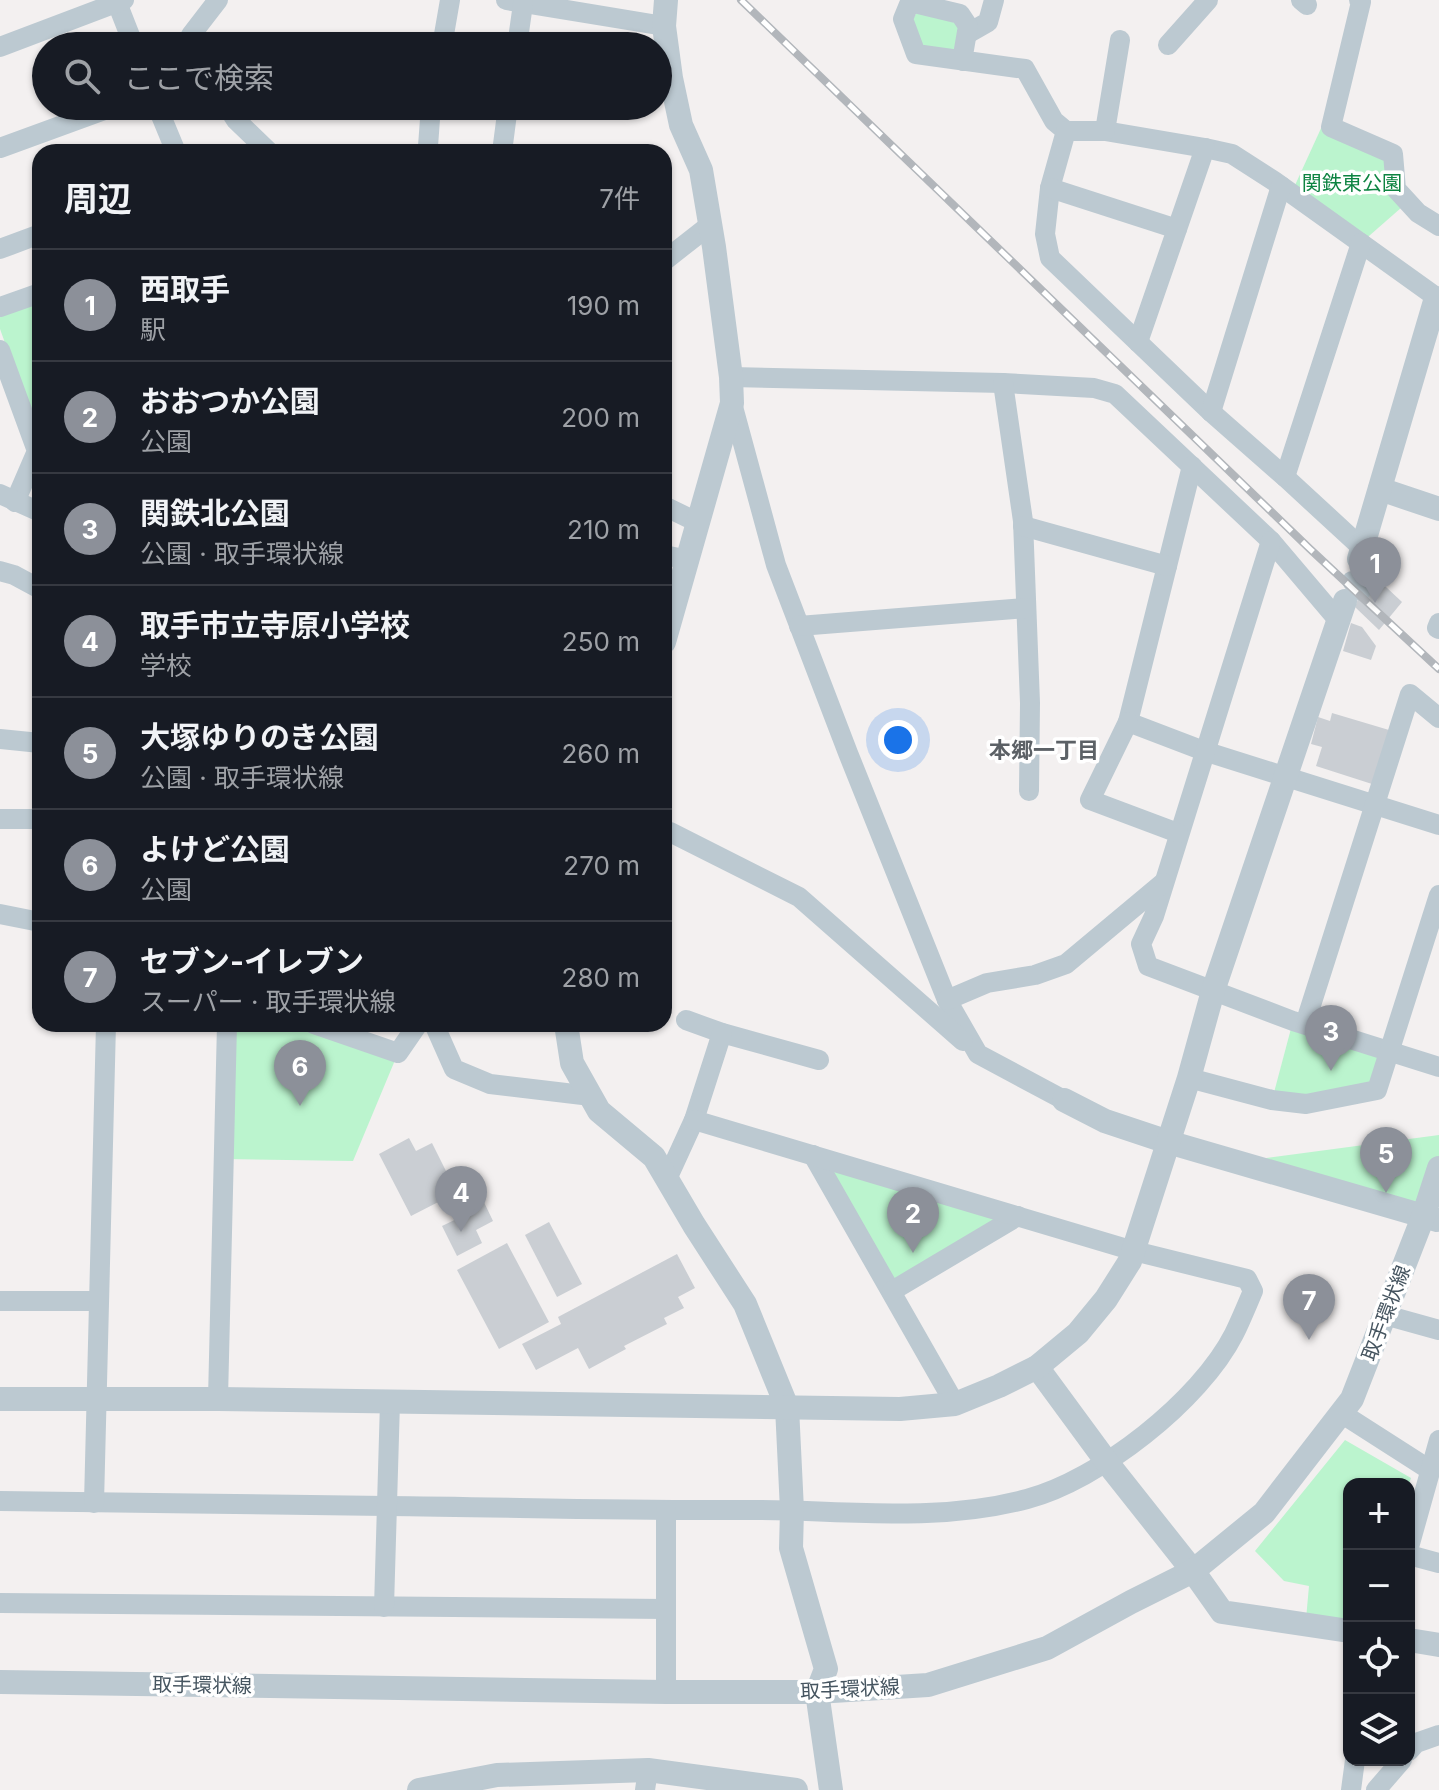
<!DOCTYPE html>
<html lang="ja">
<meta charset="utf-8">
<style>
:root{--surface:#171b24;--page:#242831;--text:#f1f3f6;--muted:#9ea1a6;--line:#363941;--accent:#8c9099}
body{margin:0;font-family:Inter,"Noto Sans JP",sans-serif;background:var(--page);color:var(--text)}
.controls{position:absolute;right:24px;bottom:24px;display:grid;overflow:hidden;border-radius:16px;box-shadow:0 2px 6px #0004}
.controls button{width:72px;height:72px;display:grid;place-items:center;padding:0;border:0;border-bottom:2px solid var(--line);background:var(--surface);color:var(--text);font:40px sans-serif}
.you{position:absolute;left:898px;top:740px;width:28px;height:28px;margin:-20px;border:6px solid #fff;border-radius:50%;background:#1a73e8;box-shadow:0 0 0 12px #1a73e833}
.badge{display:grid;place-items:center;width:52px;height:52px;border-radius:50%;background:var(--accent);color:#fff;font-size:26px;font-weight:700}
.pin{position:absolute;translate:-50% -66px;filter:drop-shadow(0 2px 4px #0008)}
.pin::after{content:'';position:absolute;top:42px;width:28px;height:24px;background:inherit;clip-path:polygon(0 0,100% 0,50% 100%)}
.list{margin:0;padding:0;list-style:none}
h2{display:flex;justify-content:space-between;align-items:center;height:104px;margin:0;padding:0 32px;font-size:34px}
h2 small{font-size:26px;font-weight:400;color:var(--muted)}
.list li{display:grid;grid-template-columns:52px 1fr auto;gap:24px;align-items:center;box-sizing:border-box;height:112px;padding:0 32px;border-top:2px solid var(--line)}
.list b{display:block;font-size:30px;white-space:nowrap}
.list p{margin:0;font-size:26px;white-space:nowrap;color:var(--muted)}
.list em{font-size:26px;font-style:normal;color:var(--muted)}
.icon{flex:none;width:44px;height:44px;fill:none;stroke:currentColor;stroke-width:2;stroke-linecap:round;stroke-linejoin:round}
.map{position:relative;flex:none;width:1439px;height:1790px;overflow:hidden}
.search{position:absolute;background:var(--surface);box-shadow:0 2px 6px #0004;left:32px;top:32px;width:640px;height:88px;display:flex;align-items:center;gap:20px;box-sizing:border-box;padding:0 28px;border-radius:44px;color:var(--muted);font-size:30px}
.panel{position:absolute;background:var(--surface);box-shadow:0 2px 6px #0004;left:32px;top:144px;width:640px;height:888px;border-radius:24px}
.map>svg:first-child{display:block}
.green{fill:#bbf4ce}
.building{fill:#caced3}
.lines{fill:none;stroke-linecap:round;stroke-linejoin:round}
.minor{stroke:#bcc9d1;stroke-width:20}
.tertiary{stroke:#bcc9d1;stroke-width:24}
.rail-casing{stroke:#b2b6bb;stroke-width:8}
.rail{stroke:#fff;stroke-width:5;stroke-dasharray:15;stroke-linecap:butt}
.labels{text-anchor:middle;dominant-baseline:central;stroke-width:7;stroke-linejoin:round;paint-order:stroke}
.park-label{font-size:20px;fill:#0e8442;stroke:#fff}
.street-label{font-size:20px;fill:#465560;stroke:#fff}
.neighbourhood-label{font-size:22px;font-weight:bold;fill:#5c6166;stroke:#fff}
</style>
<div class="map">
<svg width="1439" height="1790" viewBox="0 0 1439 1790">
<rect width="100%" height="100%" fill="#f3f0f0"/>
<g class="green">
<polygon points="917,12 956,23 959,28 958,46 950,52 922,48 912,21"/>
<polygon points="1328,113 1395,160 1410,200 1361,243 1291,194"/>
<polygon points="40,302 40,440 0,329 0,315"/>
<polygon points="1293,1021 1389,1052 1377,1090 1272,1100"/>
<polygon points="227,1024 314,1024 398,1053 353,1161 224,1159"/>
<polygon points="1439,1135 1439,1168 1423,1217 1236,1162"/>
<polygon points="813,1155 1018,1216 892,1291"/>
<polygon points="1345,1440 1411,1478 1409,1484 1349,1484 1349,1622 1306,1619 1309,1586 1284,1581 1255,1551"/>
</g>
<g class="building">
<polygon points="1371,573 1402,602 1379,630 1355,607 1366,578"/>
<polygon points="1351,623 1362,627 1376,646 1371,660 1343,651"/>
<polygon points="1332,713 1389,730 1372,784 1316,766 1322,747 1311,744 1318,717 1330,721"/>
<polygon points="409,1138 416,1151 432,1143 447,1173 442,1176 452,1195 411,1216 379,1154"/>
<polygon points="482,1198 493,1221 476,1230 482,1243 457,1256 442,1226 467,1214 464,1206"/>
<polygon points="549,1222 582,1284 557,1297 525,1235"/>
<polygon points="507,1243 549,1322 499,1349 457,1270"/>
<polygon points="677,1254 695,1288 678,1297 684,1308 664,1318 667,1324 624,1346 626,1349 589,1369 578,1348 536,1370 522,1344 561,1324 558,1317"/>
</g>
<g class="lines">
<g class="minor">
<polyline points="116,0 134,46"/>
<polyline points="506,0 664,26"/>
<polyline points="1301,0 1307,5"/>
<polyline points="1359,0 1361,2 1331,127 1393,154 1396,189 1418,213 1439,226"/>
<polyline points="967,34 988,22 994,0"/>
<polyline points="1120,40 1105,131 1205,148 1232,154 1274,181 1439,299"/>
<polyline points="1168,45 1208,0"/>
<polyline points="195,46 191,35 218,0"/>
<polyline points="442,46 450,0"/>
<polyline points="517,46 523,4"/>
<polyline points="0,47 124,0"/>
<polyline points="962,61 968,26 960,14 910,2 903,19 916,54 1025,69 1054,121 1066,131 1050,188 1045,234 1050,258 1211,412 1285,477 1362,548"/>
<polyline points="157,106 176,152"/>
<polyline points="227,106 236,120 269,152"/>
<polyline points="1066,131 1105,131"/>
<polyline points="428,146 431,106"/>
<polyline points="0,148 115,106"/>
<polyline points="502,152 508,106"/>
<polyline points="1050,188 1177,229"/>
<polyline points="0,249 40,234"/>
<polyline points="664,261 710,225"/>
<polyline points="0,307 40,293"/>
<polyline points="1138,342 1205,148"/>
<polyline points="0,350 37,451 15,502"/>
<polyline points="731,377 1003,383 1094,388 1115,394 1271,541 1338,620"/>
<polyline points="1003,383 1023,521 1030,703 1029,791"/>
<polyline points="732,403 776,565 848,753 947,1000 978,1054 1064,1100"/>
<polyline points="1211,412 1281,186"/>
<polyline points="1192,466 1128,722 1204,751 1439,825"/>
<polyline points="1285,477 1361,243"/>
<polyline points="0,494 40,512"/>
<polyline points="664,506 699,523"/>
<polyline points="1023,526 1167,566"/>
<polyline points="1271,541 1154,916 1141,944 1148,966 1293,1021 1439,1067"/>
<polyline points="664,555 689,560"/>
<polyline points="0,571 14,575 40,589"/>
<polyline points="1352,581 1361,591"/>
<polyline points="1439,623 1437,628 1439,629"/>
<polyline points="799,626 1026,608"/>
<polyline points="1128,722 1090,800 1178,833"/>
<polyline points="0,739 40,743"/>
<polyline points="0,819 40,819"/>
<polyline points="664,832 670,832 799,897 963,1041"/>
<polyline points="0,914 40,922"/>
<polyline points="947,1000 987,983 1035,975 1066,964 1163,883"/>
<polyline points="686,1020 722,1033 819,1060"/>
<polyline points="314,1024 398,1053 418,1024"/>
<polyline points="434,1024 454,1069 490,1084 591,1096"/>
<polyline points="1305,1024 1410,694 1439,718"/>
<polyline points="1189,1078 1272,1100 1306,1104 1377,1090 1439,895"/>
<polyline points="813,1155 955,1404"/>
<polyline points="667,1179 694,1120 722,1033"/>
<polyline points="892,1291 1018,1216"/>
<polyline points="0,1301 99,1301"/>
<polyline points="1385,1315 1439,1330"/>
<polyline points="218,1399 227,1024"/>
<polyline points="1341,1413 1430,1470"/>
<path d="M0,1501C129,1503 257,1504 386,1506C505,1507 624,1511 744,1510C838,1509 934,1524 1027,1499C1099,1480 1200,1401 1234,1334C1241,1320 1247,1305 1253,1291L1247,1279L1134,1251L694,1120"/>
<polyline points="94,1503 106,1024"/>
<polyline points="1409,1547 1439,1440"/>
<polyline points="1409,1555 1439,1563"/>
<polyline points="0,1603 666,1609 666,1612"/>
<polyline points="384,1607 390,1402"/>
<polyline points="666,1692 666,1511"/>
<polyline points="1409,1751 1416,1743 1439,1735"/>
<polyline points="645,1790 648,1770"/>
<polyline points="1351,1790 1355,1760"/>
<polyline points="1376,1790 1402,1760"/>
</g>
<g class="tertiary">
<polyline points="1380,489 1439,509"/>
<polyline points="1359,559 1436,298"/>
<polyline points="664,642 732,403 731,377 714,247 701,170 681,125 671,78 664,26 666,0"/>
<polyline points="566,1024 572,1063 599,1111 654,1157 694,1225 745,1304 787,1407 792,1510 791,1548 826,1669 817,1692 831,1790"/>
<polyline points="1064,1100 1105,1121 1168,1142 1437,1220"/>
<polyline points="1037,1367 1109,1465 1193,1571 1222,1612 1349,1631"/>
<polyline points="0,1399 218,1399 900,1409 955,1404 999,1386 1037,1367 1078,1333 1106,1299 1130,1261 1189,1078 1213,991 1345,601"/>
<polyline points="1409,1640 1439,1645"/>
<polyline points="0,1682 666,1692 817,1692 928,1685 1047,1648 1131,1602 1193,1571 1264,1513 1352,1399 1423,1217 1439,1168"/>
<polyline points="419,1790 497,1775 648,1770 796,1790"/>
</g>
<g class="rail-casing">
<polyline id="rail" points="741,0 1310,549 1439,669"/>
</g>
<use href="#rail" class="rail"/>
</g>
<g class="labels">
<g class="park-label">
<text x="1352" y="183">関鉄東公園</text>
</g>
<g class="street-label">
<text transform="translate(1386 1313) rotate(-69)">取手環状線</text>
<text transform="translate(202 1685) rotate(1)">取手環状線</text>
<text transform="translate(850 1689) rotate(-3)">取手環状線</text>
</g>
<g class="neighbourhood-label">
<text x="1044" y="750">本郷一丁目</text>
</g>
</g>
</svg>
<div class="controls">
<button>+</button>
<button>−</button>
<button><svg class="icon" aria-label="locate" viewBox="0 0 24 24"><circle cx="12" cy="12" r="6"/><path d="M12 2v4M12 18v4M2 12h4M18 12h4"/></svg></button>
<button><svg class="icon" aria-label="layers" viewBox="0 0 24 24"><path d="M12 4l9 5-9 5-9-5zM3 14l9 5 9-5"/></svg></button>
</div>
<div class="you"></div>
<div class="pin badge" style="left:1375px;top:603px">1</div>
<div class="pin badge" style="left:913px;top:1253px">2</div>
<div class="pin badge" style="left:1331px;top:1071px">3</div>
<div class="pin badge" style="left:461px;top:1232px">4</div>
<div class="pin badge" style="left:1386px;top:1193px">5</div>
<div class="pin badge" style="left:300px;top:1106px">6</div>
<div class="pin badge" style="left:1309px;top:1340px">7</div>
<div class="search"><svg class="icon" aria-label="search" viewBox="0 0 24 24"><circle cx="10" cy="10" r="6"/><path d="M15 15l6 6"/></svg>ここで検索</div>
<section class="panel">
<h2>周辺<small>7件</small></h2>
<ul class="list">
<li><span class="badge">1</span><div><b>西取手</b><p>駅</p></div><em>190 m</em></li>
<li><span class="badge">2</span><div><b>おおつか公園</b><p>公園</p></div><em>200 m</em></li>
<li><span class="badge">3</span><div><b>関鉄北公園</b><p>公園 · 取手環状線</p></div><em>210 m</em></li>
<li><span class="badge">4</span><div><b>取手市立寺原小学校</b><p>学校</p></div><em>250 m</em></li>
<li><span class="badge">5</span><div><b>大塚ゆりのき公園</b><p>公園 · 取手環状線</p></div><em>260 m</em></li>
<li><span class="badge">6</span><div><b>よけど公園</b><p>公園</p></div><em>270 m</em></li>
<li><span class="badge">7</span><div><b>セブン-イレブン</b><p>スーパー · 取手環状線</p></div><em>280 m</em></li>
</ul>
</section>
</div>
